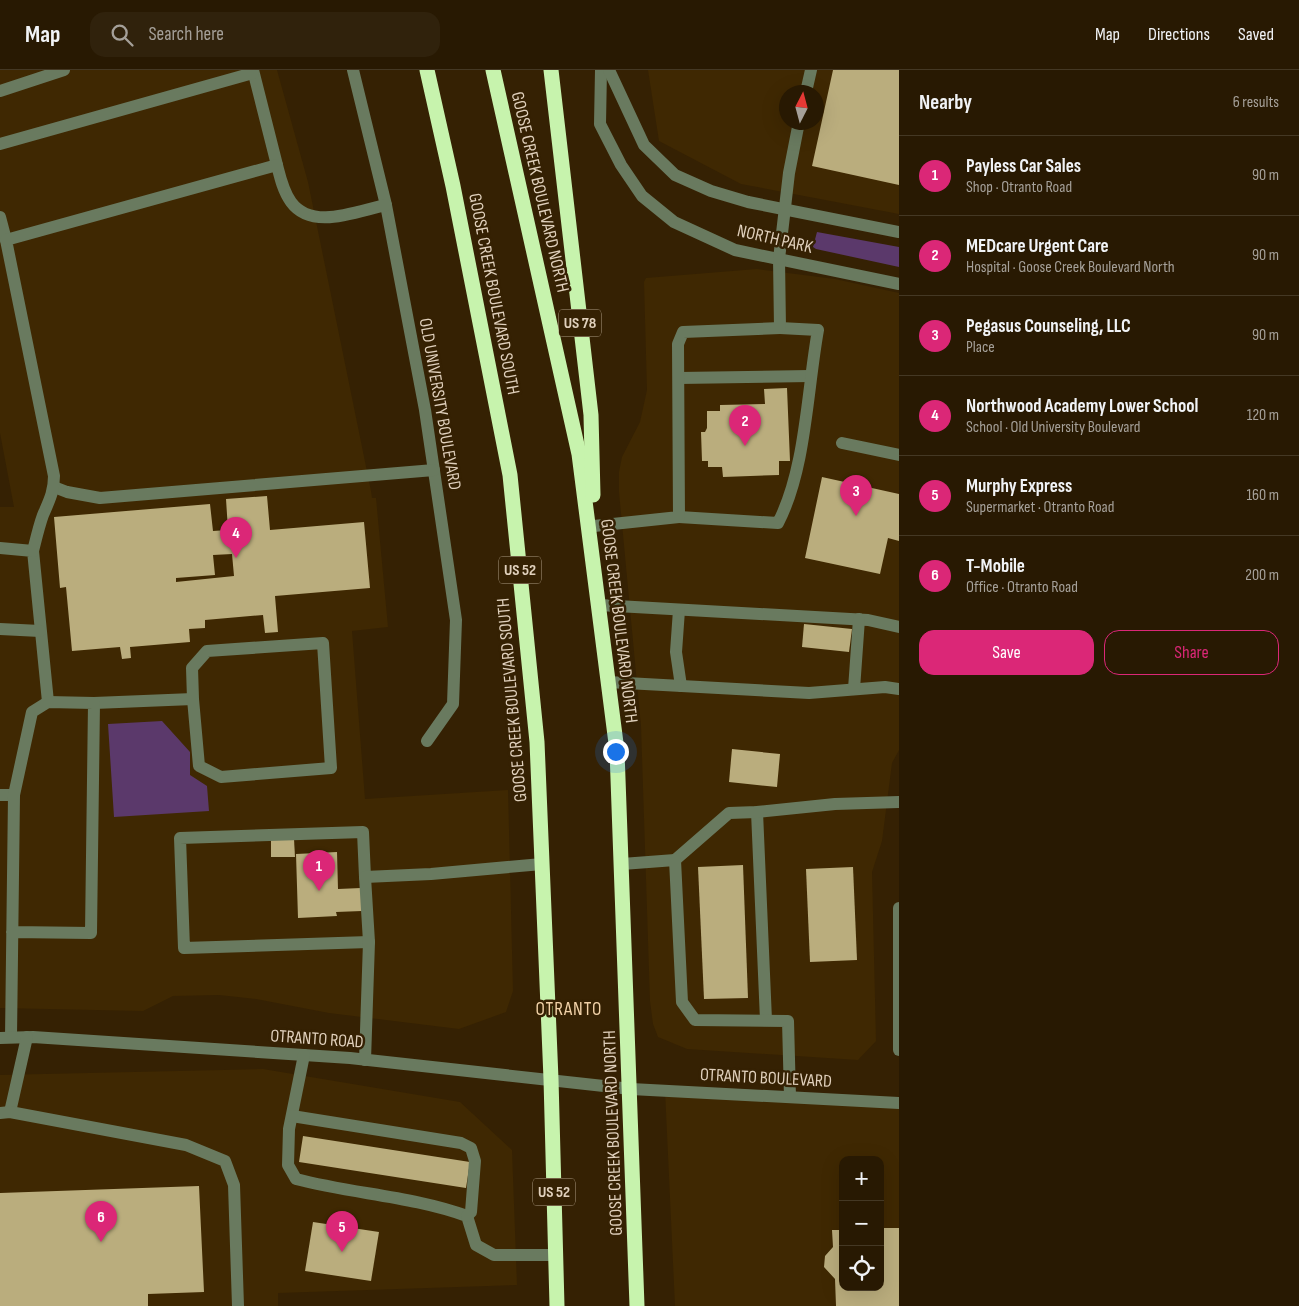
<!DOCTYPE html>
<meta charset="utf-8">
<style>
:root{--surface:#281902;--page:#30220c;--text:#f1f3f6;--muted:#a5a099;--line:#443824;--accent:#db2777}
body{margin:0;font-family:"Sofia Sans Condensed",sans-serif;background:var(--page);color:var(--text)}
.controls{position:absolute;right:15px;bottom:15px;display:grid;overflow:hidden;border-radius:10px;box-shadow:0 5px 20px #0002}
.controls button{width:45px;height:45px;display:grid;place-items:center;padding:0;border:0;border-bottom:1px solid var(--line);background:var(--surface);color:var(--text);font:25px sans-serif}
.compass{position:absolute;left:779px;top:15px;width:45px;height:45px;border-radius:50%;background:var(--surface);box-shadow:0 5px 20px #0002;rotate:6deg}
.you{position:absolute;left:615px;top:681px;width:18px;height:18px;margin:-12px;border:4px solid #fff;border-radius:50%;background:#1a73e8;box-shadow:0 0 0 8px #1a73e833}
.badge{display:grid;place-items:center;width:32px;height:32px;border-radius:50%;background:var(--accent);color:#fff;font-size:16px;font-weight:700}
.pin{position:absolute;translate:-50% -41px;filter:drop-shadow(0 1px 2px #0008)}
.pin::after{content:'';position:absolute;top:26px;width:18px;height:15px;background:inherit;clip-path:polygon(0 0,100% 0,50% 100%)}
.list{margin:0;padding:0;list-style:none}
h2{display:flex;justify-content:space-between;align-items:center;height:65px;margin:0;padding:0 20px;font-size:21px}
h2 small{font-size:16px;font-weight:400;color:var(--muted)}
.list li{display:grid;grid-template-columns:32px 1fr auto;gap:15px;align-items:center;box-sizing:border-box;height:80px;padding:0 20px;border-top:1px solid var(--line)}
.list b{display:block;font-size:19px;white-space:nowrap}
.list p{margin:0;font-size:16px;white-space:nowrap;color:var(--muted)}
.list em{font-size:16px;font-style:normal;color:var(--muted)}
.actions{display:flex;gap:10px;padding:15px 20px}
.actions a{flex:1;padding:11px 0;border:1px solid var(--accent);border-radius:15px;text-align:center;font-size:18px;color:var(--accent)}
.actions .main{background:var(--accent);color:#fff}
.icon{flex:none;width:28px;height:28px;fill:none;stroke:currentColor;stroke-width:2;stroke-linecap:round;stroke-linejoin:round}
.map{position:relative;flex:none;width:899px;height:1236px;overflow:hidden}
header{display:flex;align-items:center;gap:30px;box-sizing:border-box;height:70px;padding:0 25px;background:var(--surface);border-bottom:1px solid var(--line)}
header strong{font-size:24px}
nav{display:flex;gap:28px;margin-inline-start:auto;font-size:18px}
.search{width:350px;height:45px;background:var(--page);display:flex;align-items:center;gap:12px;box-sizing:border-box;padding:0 18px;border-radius:15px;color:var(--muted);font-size:19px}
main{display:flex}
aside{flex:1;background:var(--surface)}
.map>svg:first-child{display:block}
.built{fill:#3f2802;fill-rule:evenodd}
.green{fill:#5b396b}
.building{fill:#baad7d;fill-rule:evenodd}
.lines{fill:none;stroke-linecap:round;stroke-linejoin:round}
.minor{stroke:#697a5f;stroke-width:12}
.highway{stroke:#c7f3ad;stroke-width:15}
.labels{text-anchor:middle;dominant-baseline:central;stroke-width:5;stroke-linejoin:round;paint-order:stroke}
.shield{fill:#352103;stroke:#ad9c84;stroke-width:1}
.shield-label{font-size:16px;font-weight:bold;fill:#e0d0bc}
.street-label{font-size:18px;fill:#e0d0bc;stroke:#352103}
.neighbourhood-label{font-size:19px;letter-spacing:1px;fill:#f2d2a8;stroke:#352103}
</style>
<header>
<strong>Map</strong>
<div class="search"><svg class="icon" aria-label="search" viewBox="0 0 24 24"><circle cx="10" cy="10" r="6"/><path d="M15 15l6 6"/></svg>Search here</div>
<nav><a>Map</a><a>Directions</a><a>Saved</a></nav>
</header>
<main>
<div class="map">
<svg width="899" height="1236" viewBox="0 0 899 1236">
<rect width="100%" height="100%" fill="#352103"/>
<g class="built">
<polygon points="0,0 277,0 308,112 371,421 372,428 376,428 388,557 352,561 365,729 508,720 513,921 506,942 459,959 329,943 256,929 219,925 173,926 143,941 0,938 0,437 14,437 0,363"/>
<path d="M648,0H899V144L741,114L659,71ZM786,22H816V52H786Z"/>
<polygon points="757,199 835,209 899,223 899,680 892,693 882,771 872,802 876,971 858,990 687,979 658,967 653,954 650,931 641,656 619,422 619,402 622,387 640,352 647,320 644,212 646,208"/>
<polygon points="263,999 460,1032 512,1080 517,1215 278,1223 278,1236 0,1236 0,1005"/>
<path d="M665,1020L899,1033V1236H675ZM843,1090H880V1217H843Z"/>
</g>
<g class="green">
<polygon points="817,162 899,177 899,197 816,179 813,177"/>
<polygon points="162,651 190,682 190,705 207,716 209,741 114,747 108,654"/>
</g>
<g class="building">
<polygon points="833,0 899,0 899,115 812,96"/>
<polygon points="787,318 790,391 779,391 779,405 723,407 722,397 708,397 708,391 702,391 701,362 705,362 707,358 707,341 720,341 720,335 765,334 764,319"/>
<polygon points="822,407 899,424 899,471 888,468 880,504 805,488"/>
<path d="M267,426L270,460L364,452L370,518L275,526L278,562L265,563L263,545L205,550V558L189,559L190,572L130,577L131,588L122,589L120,577L72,581L66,517L60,518L54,447L210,434L213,461L228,460L226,429ZM232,484L234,506L176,512V508L215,505L213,485Z"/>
<polygon points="804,554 852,559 849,582 802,577"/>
<polygon points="732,679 780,684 777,717 729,712"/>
<polygon points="271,769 294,769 295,787 271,787"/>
<polygon points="337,782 338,819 361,818 362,841 336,842 337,846 298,848 296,784"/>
<polygon points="743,795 748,928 704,929 698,797"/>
<polygon points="853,797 857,890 810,892 806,799"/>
<polygon points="303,1066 470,1092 466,1118 299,1092"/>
<polygon points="199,1116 204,1222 148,1224 148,1236 0,1236 0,1123"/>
<polygon points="313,1152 379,1162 371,1211 305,1201"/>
<polygon points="880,1158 899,1158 899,1236 836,1236 835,1209 824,1197 825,1186 833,1177 832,1160 843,1160 843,1217 880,1217"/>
</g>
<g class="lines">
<g class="minor">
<polyline points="253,0 277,95"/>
<polyline points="353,0 386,135 425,340 456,550 453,634 427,671"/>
<polyline points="601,0 600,54 621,95 642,126 674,152 735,180 899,214"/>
<polyline points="609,0 644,75 675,105 711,121 748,132 899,162"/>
<polyline points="0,21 64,0"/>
<polyline points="806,22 811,0"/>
<polyline points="0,74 253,3"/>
<polyline points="0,147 6,170"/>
<polyline points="679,308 810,306"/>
<polyline points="842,373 899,385"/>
<polyline points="54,417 67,422 100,428 434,400"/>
<path d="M679,447L778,453C806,399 807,321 818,260L780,258"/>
<polyline points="594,456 679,447 678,274 683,262 780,258 779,189 789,103 799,52"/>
<polyline points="0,478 33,481 48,632"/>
<path d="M33,481C36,469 39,456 43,445C49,431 54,422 54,406L6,170L277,95C280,107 283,121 291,132C312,161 357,141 386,135"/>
<polyline points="599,535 868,550 899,557"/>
<polyline points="679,540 676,582 681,616"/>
<polyline points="0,559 40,561"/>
<polyline points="608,612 809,623 885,617 899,619"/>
<polyline points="854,619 859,549"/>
<polyline points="94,633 193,629 199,696 221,707 331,698 323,573 207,581 192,598 193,629"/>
<polyline points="0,725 14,725"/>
<polyline points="757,742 766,950"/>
<polyline points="675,790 729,743 757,742 835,734 899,732"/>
<polyline points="622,794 675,790 682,932 695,950 788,951 790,1027"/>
<polyline points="365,807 363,762 180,768 184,878 369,872"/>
<polyline points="899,838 899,980"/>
<polyline points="11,967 14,725 32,642 48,632 94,633 91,863 12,862"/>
<polyline points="0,968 33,967 350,988 631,1019 899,1033"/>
<path d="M304,985L289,1059L288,1095L296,1109C353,1124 412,1126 467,1146L476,1175L494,1185H556"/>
<polyline points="365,990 369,872 365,807 431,804 542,794"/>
<polyline points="10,1042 27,967"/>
<polyline points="0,1043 10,1042 186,1075 225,1091 234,1115 238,1236"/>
<polyline points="292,1046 461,1073 471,1078 475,1091 471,1142 467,1146"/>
</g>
<g class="highway">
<polyline points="427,0 453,116 510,405 537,672 551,1009 557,1236"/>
<polyline points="493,0 579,384 617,681 637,1236"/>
<polyline points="551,0 591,345 593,425"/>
</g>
</g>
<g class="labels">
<g class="shield">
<rect x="559" y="239.5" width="42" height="27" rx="4"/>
<rect x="499" y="486.5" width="42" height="27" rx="4"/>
<rect x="533" y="1108.5" width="42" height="27" rx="4"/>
</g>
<g class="shield-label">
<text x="580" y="253">US 78</text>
<text x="520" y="500">US 52</text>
<text x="554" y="1122">US 52</text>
</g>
<g class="street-label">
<text transform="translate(540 122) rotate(77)">GOOSE CREEK BOULEVARD NORTH</text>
<text transform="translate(775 169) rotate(13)">NORTH PARK</text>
<text transform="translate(494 224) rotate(79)">GOOSE CREEK BOULEVARD SOUTH</text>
<text transform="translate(440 334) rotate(80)">OLD UNIVERSITY BOULEVARD</text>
<text transform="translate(619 551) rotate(83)">GOOSE CREEK BOULEVARD NORTH</text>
<text transform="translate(512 630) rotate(-95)">GOOSE CREEK BOULEVARD SOUTH</text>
<text transform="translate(317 969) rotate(4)">OTRANTO ROAD</text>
<text transform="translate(766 1008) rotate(3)">OTRANTO BOULEVARD</text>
<text transform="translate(613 1063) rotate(-92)">GOOSE CREEK BOULEVARD NORTH</text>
</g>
<g class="neighbourhood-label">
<text x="569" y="939">OTRANTO</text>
</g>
</g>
</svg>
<div class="controls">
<button>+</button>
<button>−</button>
<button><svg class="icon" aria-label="locate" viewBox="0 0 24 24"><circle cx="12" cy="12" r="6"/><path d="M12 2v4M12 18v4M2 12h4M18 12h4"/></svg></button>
</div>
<svg class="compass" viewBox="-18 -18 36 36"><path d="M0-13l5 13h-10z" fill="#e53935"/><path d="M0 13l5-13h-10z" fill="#a5a099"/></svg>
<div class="you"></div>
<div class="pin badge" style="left:319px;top:821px">1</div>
<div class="pin badge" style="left:745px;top:376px">2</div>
<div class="pin badge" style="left:856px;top:446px">3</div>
<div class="pin badge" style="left:236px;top:488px">4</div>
<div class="pin badge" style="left:342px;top:1182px">5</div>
<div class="pin badge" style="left:101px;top:1172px">6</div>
</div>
<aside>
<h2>Nearby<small>6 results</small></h2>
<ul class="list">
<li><span class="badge">1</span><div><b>Payless Car Sales</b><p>Shop · Otranto Road</p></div><em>90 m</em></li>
<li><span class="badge">2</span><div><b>MEDcare Urgent Care</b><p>Hospital · Goose Creek Boulevard North</p></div><em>90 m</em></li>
<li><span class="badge">3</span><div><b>Pegasus Counseling, LLC</b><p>Place</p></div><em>90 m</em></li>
<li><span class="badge">4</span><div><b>Northwood Academy Lower School</b><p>School · Old University Boulevard</p></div><em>120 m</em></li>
<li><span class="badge">5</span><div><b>Murphy Express</b><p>Supermarket · Otranto Road</p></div><em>160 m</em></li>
<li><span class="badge">6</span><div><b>T-Mobile</b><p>Office · Otranto Road</p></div><em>200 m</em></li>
</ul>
<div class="actions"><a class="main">Save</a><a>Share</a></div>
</aside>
</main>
